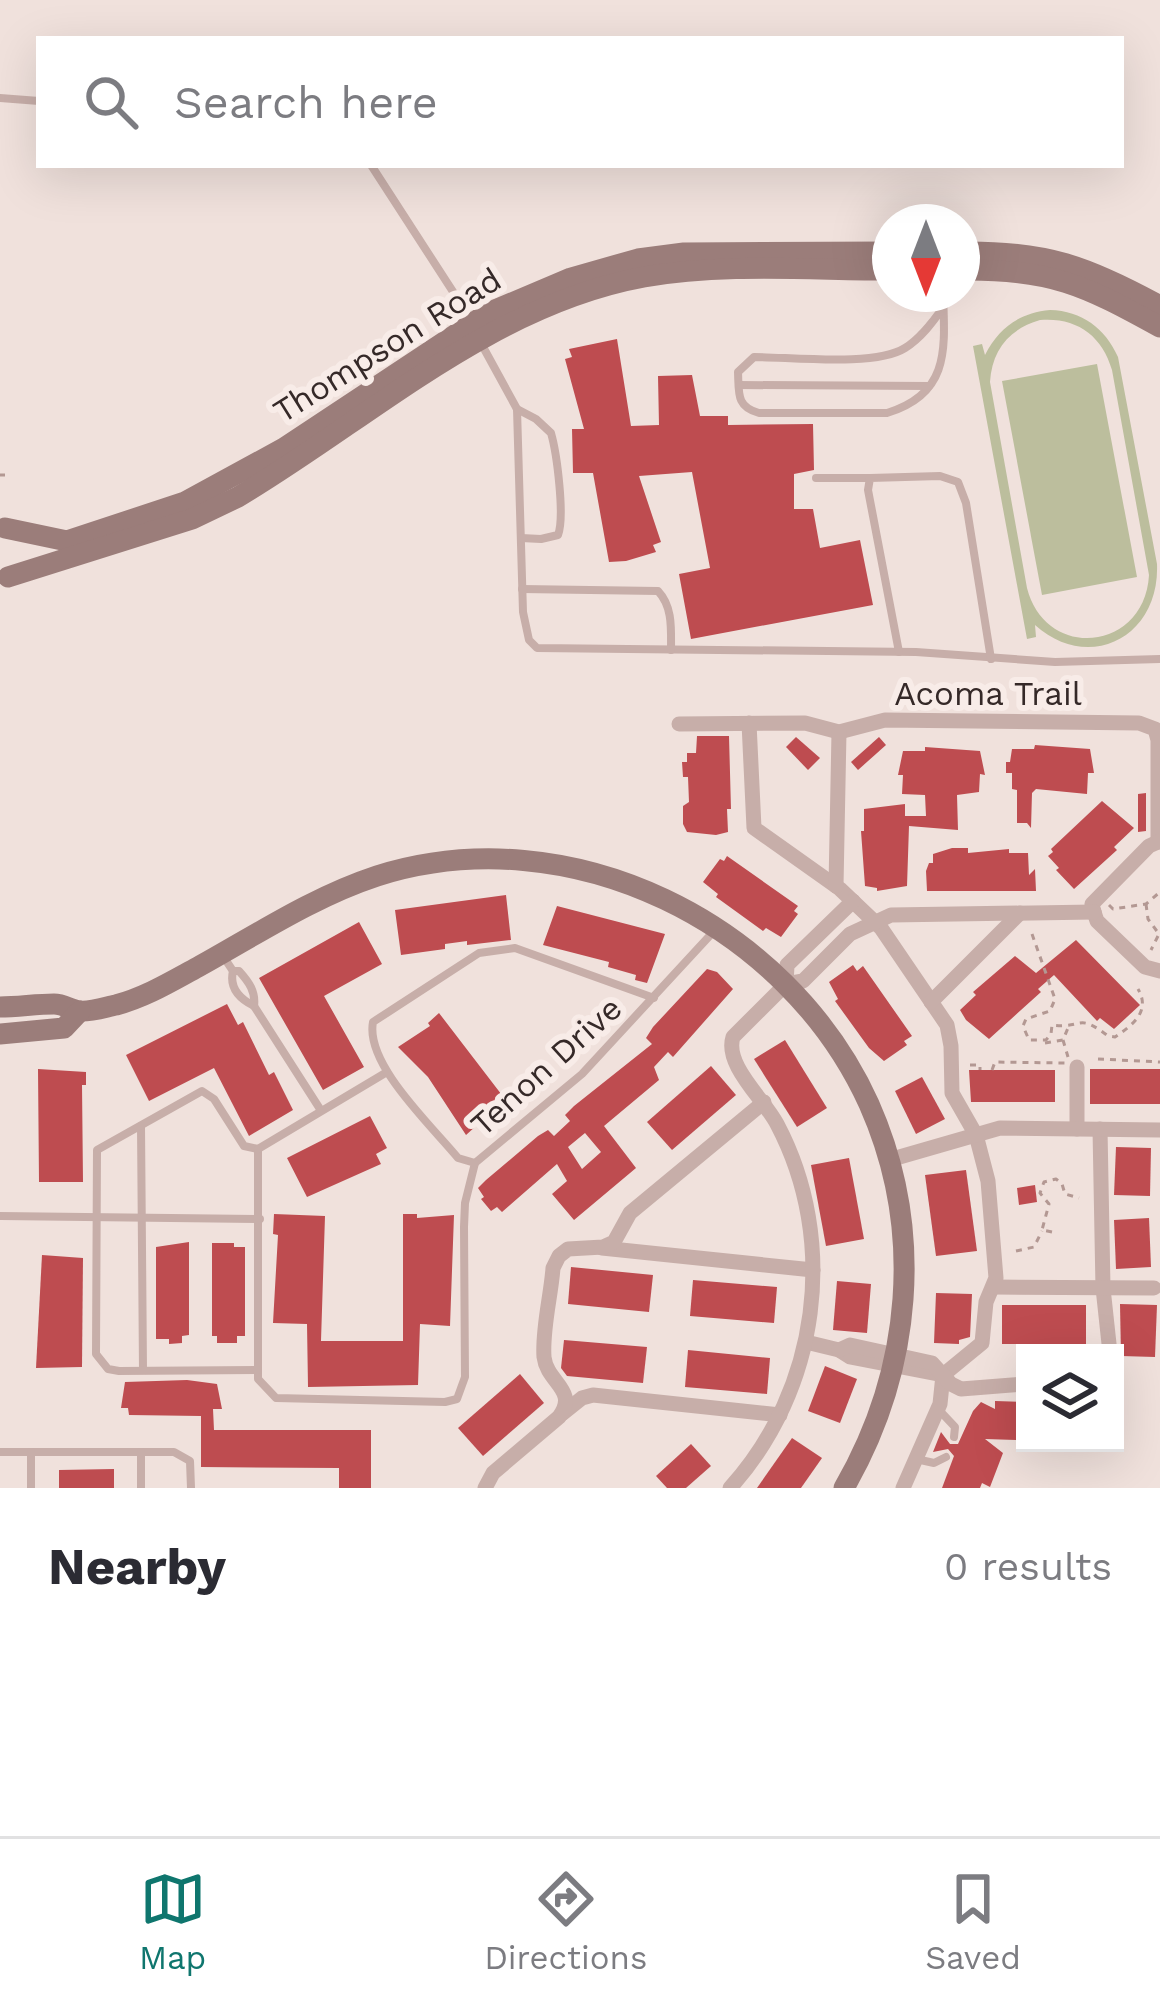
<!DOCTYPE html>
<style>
:root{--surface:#fff;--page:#f2f2f3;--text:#2b2b33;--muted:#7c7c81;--line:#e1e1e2;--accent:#0f766e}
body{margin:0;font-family:"Work Sans",sans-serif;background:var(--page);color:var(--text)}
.controls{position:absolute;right:36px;bottom:36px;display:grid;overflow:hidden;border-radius:0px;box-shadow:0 12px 48px #0002}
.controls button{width:108px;height:108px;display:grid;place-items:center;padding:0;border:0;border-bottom:3px solid var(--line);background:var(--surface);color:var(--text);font:60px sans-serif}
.compass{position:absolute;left:872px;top:204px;width:108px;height:108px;border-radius:50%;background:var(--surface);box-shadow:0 12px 48px #0002;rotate:180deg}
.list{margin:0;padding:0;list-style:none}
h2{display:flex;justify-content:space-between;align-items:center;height:156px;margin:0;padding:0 48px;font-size:51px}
h2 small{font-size:39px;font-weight:400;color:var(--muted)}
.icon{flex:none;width:66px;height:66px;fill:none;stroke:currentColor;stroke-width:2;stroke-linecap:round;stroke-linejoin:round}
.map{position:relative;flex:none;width:1160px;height:1488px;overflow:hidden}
.search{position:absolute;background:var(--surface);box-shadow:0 12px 48px #0002;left:36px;right:36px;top:36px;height:132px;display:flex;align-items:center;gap:30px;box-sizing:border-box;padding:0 42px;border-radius:0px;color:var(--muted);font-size:45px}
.sheet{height:348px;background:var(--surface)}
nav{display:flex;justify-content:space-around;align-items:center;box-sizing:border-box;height:168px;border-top:3px solid var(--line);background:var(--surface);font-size:33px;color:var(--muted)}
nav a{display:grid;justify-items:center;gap:6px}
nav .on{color:var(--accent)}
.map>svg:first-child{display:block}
.green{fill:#bcbe9d;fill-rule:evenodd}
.building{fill:#be4c50;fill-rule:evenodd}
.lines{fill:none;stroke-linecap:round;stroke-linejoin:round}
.path{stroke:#b39893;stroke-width:3;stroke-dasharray:6 6;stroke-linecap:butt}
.lane{stroke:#c7aea9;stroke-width:8}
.street{stroke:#c7aea9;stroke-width:15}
.secondary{stroke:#9b7d7a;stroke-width:21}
.labels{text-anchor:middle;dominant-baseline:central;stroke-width:12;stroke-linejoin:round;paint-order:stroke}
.street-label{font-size:33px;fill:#352928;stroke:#f8ece8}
</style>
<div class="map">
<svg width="1160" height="1488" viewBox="0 0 1160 1488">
<rect width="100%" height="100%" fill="#f0e1dc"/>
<g class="green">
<path d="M1050,310C1082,311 1105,328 1118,357L1157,564C1160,638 1088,673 1035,625L1036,637L1027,639L973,346L982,344L985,355C999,328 1019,313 1050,310ZM1040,320C1076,317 1102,335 1112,370L1149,575C1145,651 1046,662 1027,588L990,382C992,350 1009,329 1040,320Z"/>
<polygon points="1097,364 1137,577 1042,595 1002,381"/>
</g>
<g class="building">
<polygon points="617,339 631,426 659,425 658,376 692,375 700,416 728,416 728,425 813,424 814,470 794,474 794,509 813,509 820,548 860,540 873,605 691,639 679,574 710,568 692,472 639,476 661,542 653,545 656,552 626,561 609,562 593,473 573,473 572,429 584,429 565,359 572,357 569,349"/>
<polygon points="697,736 729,736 731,809 727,809 728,832 716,835 687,832 683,824 683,806 689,802 688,777 683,777 682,762 687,762 687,753 696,753"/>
<polygon points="796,737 820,758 808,770 786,747"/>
<polygon points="879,737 886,745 858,770 851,762"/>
<polygon points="1035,745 1090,749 1094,773 1088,773 1087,794 1036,789 1032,793 1031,828 1027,823 1017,823 1017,790 1012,789 1012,773 1006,773 1006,762 1010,762 1012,749 1034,749"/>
<polygon points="925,747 980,751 985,775 980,774 979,792 957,795 958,830 909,826 907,886 877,891 877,888 865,886 861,831 864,831 864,809 905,804 905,816 926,816 925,795 902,794 903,775 898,775 903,751 925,751"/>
<polygon points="1146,793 1146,831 1138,832 1138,794"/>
<polygon points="1102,801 1134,828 1114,847 1117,850 1074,889 1056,870 1059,868 1048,856 1053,852 1051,849"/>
<polygon points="952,848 968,848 968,853 1009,849 1009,853 1028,853 1029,875 1035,869 1036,891 927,891 926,871 929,863 933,863 933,854"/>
<polygon points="727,856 798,906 794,911 798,914 781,937 766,928 763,931 716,897 718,894 703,882 720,859 724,861"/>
<polygon points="506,895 511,940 467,945 467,941 445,944 445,949 401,955 395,910"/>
<polygon points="557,906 665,934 647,983 635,980 636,975 608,967 609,962 543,945"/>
<polygon points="359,922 382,964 324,996 364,1067 323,1090 259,978"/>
<polygon points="1076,940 1140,1005 1114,1029 1100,1018 1097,1021 1054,975 1038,989 1041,992 989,1039 966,1020 960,1010 976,995 973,992 1015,956 1036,973"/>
<polygon points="853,965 857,971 863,966 912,1036 904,1041 907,1045 884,1061 869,1048 835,1001 838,999 829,982"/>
<path d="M707,969L717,972L733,989L673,1057L668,1052L654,1067L659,1080L604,1126L636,1168L574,1220L552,1194L567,1181L557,1164L502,1212L497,1207L491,1211L481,1199L484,1197L478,1188L486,1180L538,1136L548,1130L554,1136L570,1121L565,1115L574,1106L652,1044L646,1038L653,1027ZM585,1133L601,1152L582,1169L568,1147Z"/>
<polygon points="227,1004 238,1025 243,1022 269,1075 274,1072 293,1110 249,1136 214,1068 149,1101 126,1055"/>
<polygon points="439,1013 508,1103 497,1112 495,1109 466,1135 428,1077 398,1047 430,1026 428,1023"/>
<polygon points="785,1040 827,1108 797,1127 754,1059"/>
<polygon points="711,1066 736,1095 672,1150 647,1122"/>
<polygon points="38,1069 86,1072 86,1085 82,1085 83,1182 39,1182"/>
<rect x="1090" y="1069" width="70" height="35"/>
<polygon points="969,1070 1055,1070 1055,1102 971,1102"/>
<polygon points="922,1077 945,1119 916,1134 895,1091"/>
<polygon points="370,1116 387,1148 376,1154 381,1164 307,1197 287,1158"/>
<polygon points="1116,1147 1151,1148 1150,1196 1114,1195"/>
<polygon points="849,1158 864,1239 826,1246 811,1165"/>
<polygon points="966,1170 977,1251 936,1256 925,1175"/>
<polygon points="1035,1185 1037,1202 1019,1205 1017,1188"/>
<polygon points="274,1214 325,1216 321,1341 403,1341 403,1214 417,1214 417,1218 454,1215 450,1326 420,1324 418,1385 308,1387 307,1324 273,1323 278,1235 273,1234"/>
<polygon points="1149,1218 1151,1267 1116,1269 1114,1220"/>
<polygon points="189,1242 189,1335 182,1336 182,1343 169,1344 169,1339 156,1339 156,1247"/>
<polygon points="212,1243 234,1243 234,1247 245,1247 245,1336 237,1336 237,1343 217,1343 217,1336 212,1336"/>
<polygon points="42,1255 83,1258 82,1367 36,1368"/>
<polygon points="571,1267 653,1275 649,1312 568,1304"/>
<polygon points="693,1280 777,1287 774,1323 690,1316"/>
<polygon points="837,1281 871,1284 867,1333 833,1330"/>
<polygon points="936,1293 972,1294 970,1337 959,1340 959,1344 934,1343"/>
<polygon points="1120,1304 1157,1305 1155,1357 1121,1356"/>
<rect x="1002" y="1305" width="84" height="39"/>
<polygon points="564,1340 647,1347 643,1383 567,1376 561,1368"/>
<polygon points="688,1350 770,1358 767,1394 685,1387"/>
<polygon points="825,1366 857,1379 840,1423 808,1411"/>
<polygon points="520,1374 544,1403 483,1456 458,1428"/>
<polygon points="187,1380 217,1384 222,1409 213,1409 214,1430 371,1430 371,1488 339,1488 339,1468 201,1467 201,1416 129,1415 128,1408 121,1408 125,1382"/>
<polygon points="995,1401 1025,1402 1025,1433 1016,1433 1016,1440 985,1439 1003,1453 990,1487 982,1483 980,1488 942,1488 954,1456 948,1449 933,1452 941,1432 950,1444 958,1444 973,1411 981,1402 995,1409"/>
<polygon points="792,1438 822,1458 801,1488 757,1488"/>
<polygon points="691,1444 711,1466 686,1488 667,1488 656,1476"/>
<polygon points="114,1469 114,1488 59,1488 59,1470"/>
</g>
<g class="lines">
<g class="path">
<polyline points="0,475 5,475"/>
<polyline points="1146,904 1148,919 1159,934 1151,950"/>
<polyline points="1109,905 1113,909 1146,904 1160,892"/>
<path d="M1032,934L1055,999L1050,1011L1026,1019L1023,1026L1029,1040H1046L1051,1034L1052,1025C1084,1029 1077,1012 1108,1036L1115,1037C1133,1025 1151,1011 1138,989"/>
<polyline points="1063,1040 1068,1057"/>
<polyline points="1045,1043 1063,1040 1068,1028"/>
<polyline points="1098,1059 1160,1062"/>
<polyline points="970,1065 980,1065 980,1070"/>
<polyline points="992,1070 995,1062 1067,1063"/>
<polyline points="1052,1232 1042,1230 1049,1204 1040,1193 1044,1182 1056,1179 1062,1184 1065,1194 1079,1198"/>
<polyline points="1016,1251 1034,1247 1042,1231"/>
</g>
<g class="lane">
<polyline points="0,98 39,101"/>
<polyline points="371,165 472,321"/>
<path d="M943,294C945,349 950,394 887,413H759C736,407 739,393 738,372L754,357C791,357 875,367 905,348C921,338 933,322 944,306"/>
<polyline points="482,345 517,409 523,612 529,640 537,648 916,652 1055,662 1160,659"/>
<polyline points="739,385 929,386"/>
<path d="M517,409L536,419L551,433C557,454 565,517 558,535L541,539L521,538"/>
<polyline points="816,478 870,478"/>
<path d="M522,589L658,591C673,607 671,629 671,650"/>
<polyline points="899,652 868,490 870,478 940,476 958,482 966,503 991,659"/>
<path d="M223,956L233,971H239C249,982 256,992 254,1006"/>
<path d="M233,971C229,988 240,999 254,1006L320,1109"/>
<polyline points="141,1126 143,1370"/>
<polyline points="258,1149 258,1379 276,1398 445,1402 457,1399 465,1377 464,1227 465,1203 475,1163 582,1074 715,930"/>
<polyline points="258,1149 244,1146 214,1099 202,1091 97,1150 96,1354 108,1369 119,1371 258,1370"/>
<polyline points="258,1149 387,1072"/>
<path d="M475,1163L458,1158C431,1125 365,1064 373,1022L479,953L515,948L654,998"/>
<polyline points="0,1216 260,1219"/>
<polyline points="939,1410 955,1427 954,1437"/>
<polyline points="0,1452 174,1452 190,1461 191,1488"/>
<polyline points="31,1452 31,1488"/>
<polyline points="141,1452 141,1488"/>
<polyline points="916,1459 934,1463 946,1457"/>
</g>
<g class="street">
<polyline points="749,723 754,828 840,889 881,928 947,1025 951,1046 952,1093 976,1135 988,1181 996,1278 986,1302 982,1343 943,1375 940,1404 903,1488"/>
<polyline points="679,724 805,723 839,732 885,720 1139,723 1155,729 1158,740 1158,842"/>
<polyline points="836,886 839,732"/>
<polyline points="1094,912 1092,904 1149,846 1160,841"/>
<polyline points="1094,912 1097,921 1145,967 1160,971"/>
<polyline points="786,984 787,965 853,901"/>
<polyline points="931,1002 1020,913"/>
<polyline points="1077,1067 1077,1129"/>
<polyline points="1100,1129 1103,1288 1110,1353"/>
<polyline points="889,1160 1000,1128 1160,1130"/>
<polyline points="602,1248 813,1270"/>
<polyline points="994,1287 1154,1288"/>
<polyline points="806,1342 839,1350 850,1357 943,1375"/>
<polyline points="839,1350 850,1345 932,1363 951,1384 961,1389 1025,1384"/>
<polyline points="562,1414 582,1398 593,1395 780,1415"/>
<path d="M485,1488L493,1473L559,1417C579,1390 547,1383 544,1357C542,1329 551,1296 553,1268L559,1256L568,1249L603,1247L614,1242L630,1213L764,1102"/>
<path d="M730,1488C819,1390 839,1241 777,1124C764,1099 724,1065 733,1037L786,984L803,981L850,934L891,915L1094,912"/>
</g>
<g class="secondary">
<path d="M962,252C1046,251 1087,266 1160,306"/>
<path d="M962,270C1051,269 1084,285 1160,327"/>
<polyline points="5,528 67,541 185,502 284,448 488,313 571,278 638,259 684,253 890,252"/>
<path d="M8,577L192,519L238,497C369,419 490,305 644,277C724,263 809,270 890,270"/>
<path d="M0,1007C18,1007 36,1004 54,1004C64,1004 71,1010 80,1011C90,1012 106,1007 116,1005C146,997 172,981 198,967C256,935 313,897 377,876C570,815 787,923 869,1104C925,1230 912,1370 844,1488"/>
<polyline points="0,1034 64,1028 80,1011"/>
</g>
</g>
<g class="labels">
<g class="street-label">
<text transform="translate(387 345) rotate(-32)">Thompson Road</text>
<text x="988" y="693">Acoma Trail</text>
<text transform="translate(546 1066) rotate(-42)">Tenon Drive</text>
</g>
</g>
</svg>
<div class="controls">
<button><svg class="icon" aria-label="layers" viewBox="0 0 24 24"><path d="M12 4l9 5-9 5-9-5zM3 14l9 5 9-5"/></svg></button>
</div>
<svg class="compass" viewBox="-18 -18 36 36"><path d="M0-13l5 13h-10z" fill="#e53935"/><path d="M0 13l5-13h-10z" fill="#7c7c81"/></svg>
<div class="search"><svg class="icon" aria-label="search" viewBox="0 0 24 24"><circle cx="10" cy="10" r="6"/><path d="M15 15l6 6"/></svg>Search here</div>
</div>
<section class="sheet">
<h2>Nearby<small>0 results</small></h2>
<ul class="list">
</ul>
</section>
<nav>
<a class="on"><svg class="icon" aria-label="map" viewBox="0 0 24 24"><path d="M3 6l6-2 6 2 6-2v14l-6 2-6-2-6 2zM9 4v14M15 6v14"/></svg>Map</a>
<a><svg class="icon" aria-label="directions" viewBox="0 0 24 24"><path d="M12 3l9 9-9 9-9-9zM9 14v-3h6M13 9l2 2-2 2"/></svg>Directions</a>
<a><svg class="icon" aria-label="saved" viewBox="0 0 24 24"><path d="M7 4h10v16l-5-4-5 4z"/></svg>Saved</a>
</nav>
